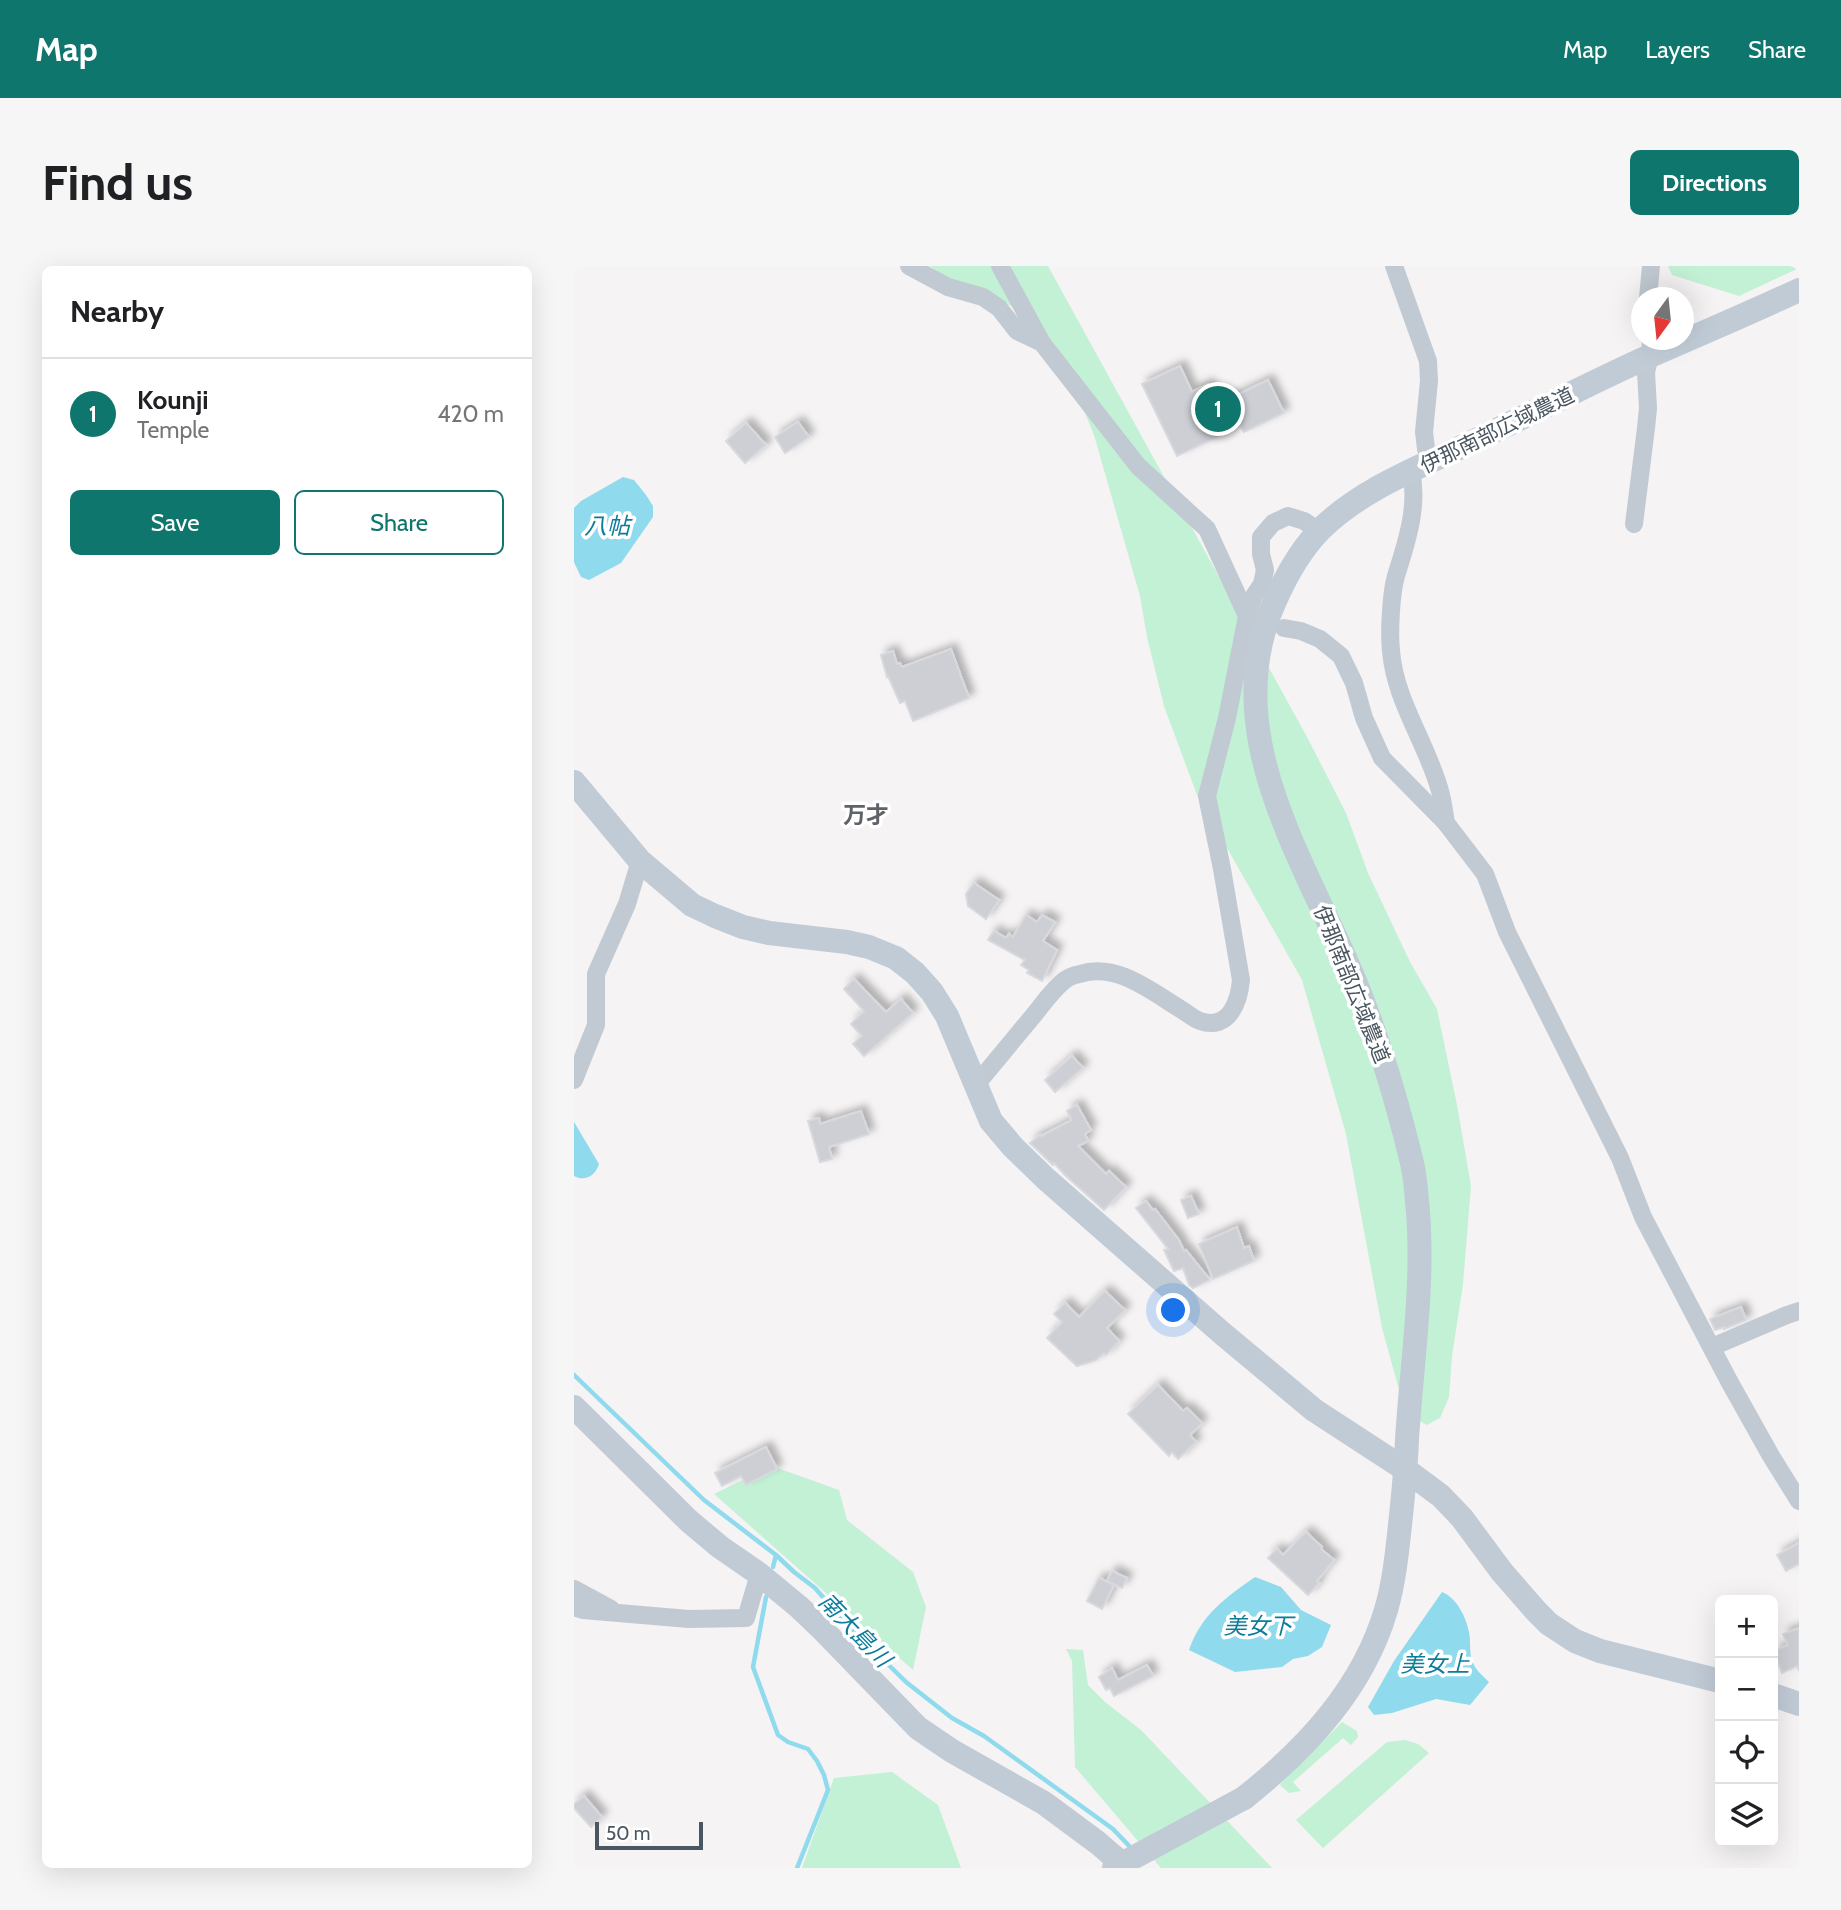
<!DOCTYPE html>
<meta charset="utf-8">
<style>
:root{--surface:#fff;--page:#f6f6f6;--text:#202124;--muted:#757577;--line:#e0e0e0;--accent:#0f766e}
body{margin:0;font-family:Cabin,"Noto Sans JP",sans-serif;background:var(--page);color:var(--text)}
.controls{position:absolute;right:21px;bottom:21px;display:grid;overflow:hidden;border-radius:10px;box-shadow:0 7px 28px #0002}
.controls button{width:63px;height:63px;display:grid;place-items:center;padding:0;border:0;border-bottom:2px solid var(--line);background:var(--surface);color:var(--text);font:35px sans-serif}
.compass{position:absolute;left:1057px;top:21px;width:63px;height:63px;border-radius:50%;background:var(--surface);box-shadow:0 7px 28px #0002;rotate:195deg}
.scale{position:absolute;left:21px;bottom:18px;width:108px;box-sizing:border-box;padding-left:7px;border:4px solid #4a5661;border-top:0;font-size:19px;line-height:24px;white-space:nowrap;color:#4a5661;-webkit-text-stroke:5px #fff;paint-order:stroke}
.you{position:absolute;left:600px;top:1045px;width:24px;height:24px;margin:-18px;border:5px solid #fff;border-radius:50%;background:#1a73e8;box-shadow:0 0 0 10px #1a73e833}
.badge{display:grid;place-items:center;width:46px;height:46px;border-radius:50%;background:var(--accent);color:#fff;font-size:23px;font-weight:700}
.pin{position:absolute;translate:-50% -50%;border:4px solid #fff;box-shadow:0 2px 7px #0006}
.list{margin:0;padding:0;list-style:none}
h2{display:flex;justify-content:space-between;align-items:center;height:91px;margin:0;padding:0 28px;font-size:30px}
h2 small{font-size:23px;font-weight:400;color:var(--muted)}
.list li{display:grid;grid-template-columns:46px 1fr auto;gap:21px;align-items:center;box-sizing:border-box;height:112px;padding:0 28px;border-top:2px solid var(--line)}
.list b{display:block;font-size:26px;white-space:nowrap}
.list p{margin:0;font-size:23px;white-space:nowrap;color:var(--muted)}
.list em{font-size:23px;font-style:normal;color:var(--muted)}
.actions{display:flex;gap:14px;padding:21px 28px}
.actions a{flex:1;padding:16px 0;border:2px solid var(--accent);border-radius:10px;text-align:center;font-size:24px;color:var(--accent)}
.actions .main{background:var(--accent);color:#fff}
.icon{flex:none;width:38px;height:38px;fill:none;stroke:currentColor;stroke-width:2;stroke-linecap:round;stroke-linejoin:round}
.map{position:relative;flex:none;width:1225px;height:1602px;overflow:hidden;border-radius:10px}
header{display:flex;align-items:center;gap:42px;box-sizing:border-box;height:98px;padding:0 35px;background:var(--accent);color:#fff}
header strong{font-size:33px}
nav{display:flex;gap:38px;margin-inline-start:auto;font-size:24px}
.intro{display:flex;align-items:center;justify-content:space-between;box-sizing:border-box;height:168px;padding:0 42px}
h1{margin:0;font-size:49px}
.button{padding:18px 32px;border-radius:10px;background:var(--accent);color:#fff;font-size:24px;font-weight:700}
main{display:flex;gap:42px;padding:0 42px}
aside{flex:1;background:var(--surface);border-radius:10px;box-shadow:0 7px 28px #0002}
.map>svg:first-child{display:block}
.green{fill:#c3f1d5}
.water{fill:#90daee}
.lines{fill:none;stroke-linecap:round;stroke-linejoin:round}
.stream{stroke:#90daee;stroke-width:4.5}
.building{fill:#cdcfd5;stroke:#d7d9de;stroke-width:2;filter:url(#shadow)}
.street{stroke:#c1cad2;stroke-width:18}
.secondary{stroke:#c1cbd6;stroke-width:24}
.secondary-bridge{stroke:#c1cbd6;stroke-width:24}
.labels{text-anchor:middle;dominant-baseline:central;stroke-width:7;stroke-linejoin:round;paint-order:stroke}
.street-label{font-size:21px;fill:#4a5661;stroke:#fff}
.water-label{font-size:23px;font-style:italic;fill:#0c7c9b;stroke:#fff}
.neighbourhood-label{font-size:23px;font-weight:bold;fill:#5f6368;stroke:#fff}
</style>
<header>
<strong>Map</strong>
<nav><a>Map</a><a>Layers</a><a>Share</a></nav>
</header>
<div class="intro"><h1>Find us</h1><a class="button">Directions</a></div>
<main>
<aside>
<h2>Nearby<small></small></h2>
<ul class="list">
<li><span class="badge">1</span><div><b>Kounji</b><p>Temple</p></div><em>420 m</em></li>
</ul>
<div class="actions"><a class="main">Save</a><a>Share</a></div>
</aside>
<div class="map">
<svg width="1225" height="1602" viewBox="0 0 1225 1602">
<defs>
<filter id="shadow"><feDropShadow dx="5.5" dy="-5.5" stdDeviation="3.5" flood-color="#0004"/></filter>
</defs>
<rect width="100%" height="100%" fill="#f5f3f3"/>
<g class="green">
<polygon points="356,0 474,0 733,471 772,547 794,607 836,696 863,743 883,839 897,920 889,1018 878,1090 875,1131 866,1152 853,1159 842,1153 826,1127 808,1062 772,868 728,714 623,529 590,440 573,371 566,330 520,169 489,94 437,40 367,8"/>
<polygon points="1094,0 1225,0 1225,2 1165,30 1098,9"/>
<polygon points="198,1200 265,1224 273,1254 339,1306 352,1341 339,1404 140,1228"/>
<polygon points="492,1383 509,1384 514,1419 531,1436 567,1464 698,1602 587,1602 501,1501 498,1395"/>
<polygon points="768,1456 783,1465 784,1471 777,1479 769,1472 719,1516 727,1525 715,1527 706,1519 709,1515"/>
<polygon points="831,1474 844,1478 855,1487 749,1582 722,1554 813,1476"/>
<polygon points="318,1506 364,1539 387,1602 228,1602 260,1512"/>
</g>
<g class="water">
<polygon points="49,211 60,214 72,229 79,240 79,251 47,297 15,314 7,311 0,296 0,242 7,235"/>
<path d="M0,856L25,898C21,910 11,916 0,910Z"/>
<path d="M681,1311L707,1321L727,1344L757,1359L748,1381L734,1390L719,1393L708,1401L661,1406L615,1384C627,1349 652,1331 681,1311Z"/>
<path d="M868,1326C883,1332 892,1351 895,1366C897,1375 895,1386 898,1394C901,1404 908,1409 915,1416L896,1439L862,1433L818,1447L800,1449L794,1441L820,1395Z"/>
</g>
<g class="lines">
<g class="stream">
<polyline points="0,1109 130,1234 202,1289 220,1306 241,1322 268,1353 332,1416 378,1452 410,1470 539,1563 559,1584"/>
<polyline points="199,1301 202,1289"/>
<polyline points="192,1331 179,1401 204,1469 214,1476 234,1483 243,1495 250,1509 254,1524 223,1602"/>
</g>
</g>
<g class="building">
<polygon points="606,100 618,126 634,118 644,138 694,114 710,147 670,166 666,160 603,190 568,118"/>
<polygon points="224,156 235,171 211,187 201,171"/>
<polygon points="172,157 192,179 171,197 152,175"/>
<polygon points="377,383 395,432 339,455 331,435 326,437 314,410 313,411 307,389 319,385 323,398 326,397 328,401"/>
<polygon points="400,617 425,634 412,653 394,640 392,628"/>
<polygon points="452,649 463,656 468,649 481,656 469,675 483,684 468,715 453,707 455,704 447,699 451,694 414,674 420,665 432,672 435,668 439,671"/>
<polygon points="280,713 312,746 327,733 339,747 290,790 279,778 288,770 277,758 290,745 270,723"/>
<polygon points="498,790 509,802 481,826 471,814"/>
<polygon points="503,839 517,864 511,868 514,875 504,880 532,908 535,905 552,921 530,944 491,909 480,897 479,899 456,877 466,869 467,870 498,854 493,845"/>
<polygon points="287,845 295,868 255,881 258,893 246,896 234,855 245,852 246,858"/>
<polygon points="617,930 625,948 614,952 607,934"/>
<polygon points="572,935 579,944 581,943 605,974 610,985 612,984 636,1014 619,1022 615,1019 609,1002 600,1005 590,984 594,983 562,942"/>
<polygon points="663,961 670,982 675,980 680,995 639,1013 625,978"/>
<polygon points="531,1025 551,1044 533,1062 545,1075 532,1089 530,1087 522,1094 503,1100 473,1072 488,1056 480,1048 491,1037 505,1051"/>
<polygon points="1167,1041 1172,1054 1150,1063 1150,1061 1141,1064 1136,1053"/>
<polygon points="584,1119 609,1145 613,1142 628,1157 616,1169 622,1176 604,1193 598,1186 595,1190 554,1148"/>
<polygon points="192,1181 203,1203 172,1219 167,1210 148,1220 141,1207"/>
<polygon points="732,1266 748,1281 747,1283 760,1294 743,1315 745,1317 734,1329 694,1292 703,1283 709,1289"/>
<polygon points="1225,1277 1225,1298 1212,1305 1203,1289"/>
<polygon points="538,1305 553,1312 548,1322 533,1315"/>
<polygon points="525,1312 540,1319 528,1343 513,1335"/>
<polygon points="1225,1362 1225,1405 1223,1400 1208,1407 1201,1390 1204,1389 1202,1384 1214,1379 1209,1368"/>
<polygon points="573,1399 579,1410 540,1430 536,1422 532,1424 525,1411 538,1402 544,1414"/>
<polygon points="10,1530 28,1551 17,1561 0,1542 0,1538"/>
</g>
<g class="lines">
<g class="street">
<polyline points="335,0 374,21 409,31 425,42 443,65 468,77"/>
<polyline points="426,0 468,77 564,200 633,263 673,350 677,351"/>
<polyline points="820,0 854,95 855,115 850,166 852,183 858,196"/>
<polyline points="1074,32 1077,0"/>
<path d="M837,206C845,240 832,278 822,310C817,327 815,366 817,385C821,435 853,477 866,525C869,535 870,546 872,557"/>
<polyline points="1060,258 1072,162 1074,142 1072,106 1076,90 1077,74"/>
<polyline points="710,362 727,365 746,373 767,390 780,417 790,452 808,492 872,557 911,608 933,666 1046,892 1069,951 1155,1115 1197,1190 1225,1235"/>
<polyline points="0,814 22,759 22,708 53,638 66,595"/>
<path d="M401,820C421,796 440,773 459,750C469,738 479,723 491,714C495,711 501,709 506,708C543,696 578,726 608,744C613,747 620,753 626,755C655,765 665,736 667,714L648,603L633,530L653,452L673,350L680,330L688,318L691,304L687,288V271L699,257L714,250L730,255L745,265"/>
<polyline points="1138,1081 1213,1049 1225,1045"/>
<polyline points="0,1323 37,1343"/>
<polyline points="0,1341 9,1344 115,1353 172,1352 185,1308"/>
</g>
<g class="secondary">
<polyline points="0,516 66,595 118,639 141,650 169,661 195,667 273,676 295,681 322,692 341,707 358,726 373,750 417,855 439,881 472,913 649,1068 740,1144 832,1204 867,1230 888,1252 928,1306 962,1345 975,1358 1001,1375 1026,1385 1146,1415"/>
<polyline points="0,1141 115,1255 146,1281 185,1308 225,1341 246,1361 344,1462 378,1485 470,1537 524,1577 553,1602"/>
<polyline points="1199,1429 1225,1438"/>
<path d="M670,1532C733,1482 789,1422 812,1344C820,1317 823,1287 826,1259C829,1231 832,1202 833,1173C838,1094 851,1015 843,935C842,922 841,909 838,897C823,835 805,774 781,715C732,596 641,466 701,335C712,310 727,283 747,263C790,221 851,199 904,173C961,146 1018,116 1076,90C1126,68 1176,47 1225,24"/>
</g>
<polyline class="secondary-bridge" points="540,1602 670,1532"/>
</g>
<g class="labels">
<g class="street-label">
<text transform="translate(923 164) rotate(-26)">伊那南部広域農道</text>
<text transform="translate(778 718) rotate(68)">伊那南部広域農道</text>
</g>
<g class="water-label">
<text x="33" y="260">八帖</text>
<text x="684" y="1360">美女下</text>
<text transform="translate(281 1364) rotate(46)">南大島川</text>
<text x="861" y="1398">美女上</text>
</g>
<g class="neighbourhood-label">
<text x="292" y="549">万才</text>
</g>
</g>
</svg>
<div class="controls">
<button>+</button>
<button>−</button>
<button><svg class="icon" aria-label="locate" viewBox="0 0 24 24"><circle cx="12" cy="12" r="6"/><path d="M12 2v4M12 18v4M2 12h4M18 12h4"/></svg></button>
<button><svg class="icon" aria-label="layers" viewBox="0 0 24 24"><path d="M12 4l9 5-9 5-9-5zM3 14l9 5 9-5"/></svg></button>
</div>
<svg class="compass" viewBox="-18 -18 36 36"><path d="M0-13l5 13h-10z" fill="#e53935"/><path d="M0 13l5-13h-10z" fill="#757577"/></svg>
<div class="scale">50 m</div>
<div class="you"></div>
<div class="pin badge" style="left:644px;top:143px">1</div>
</div>
</main>
